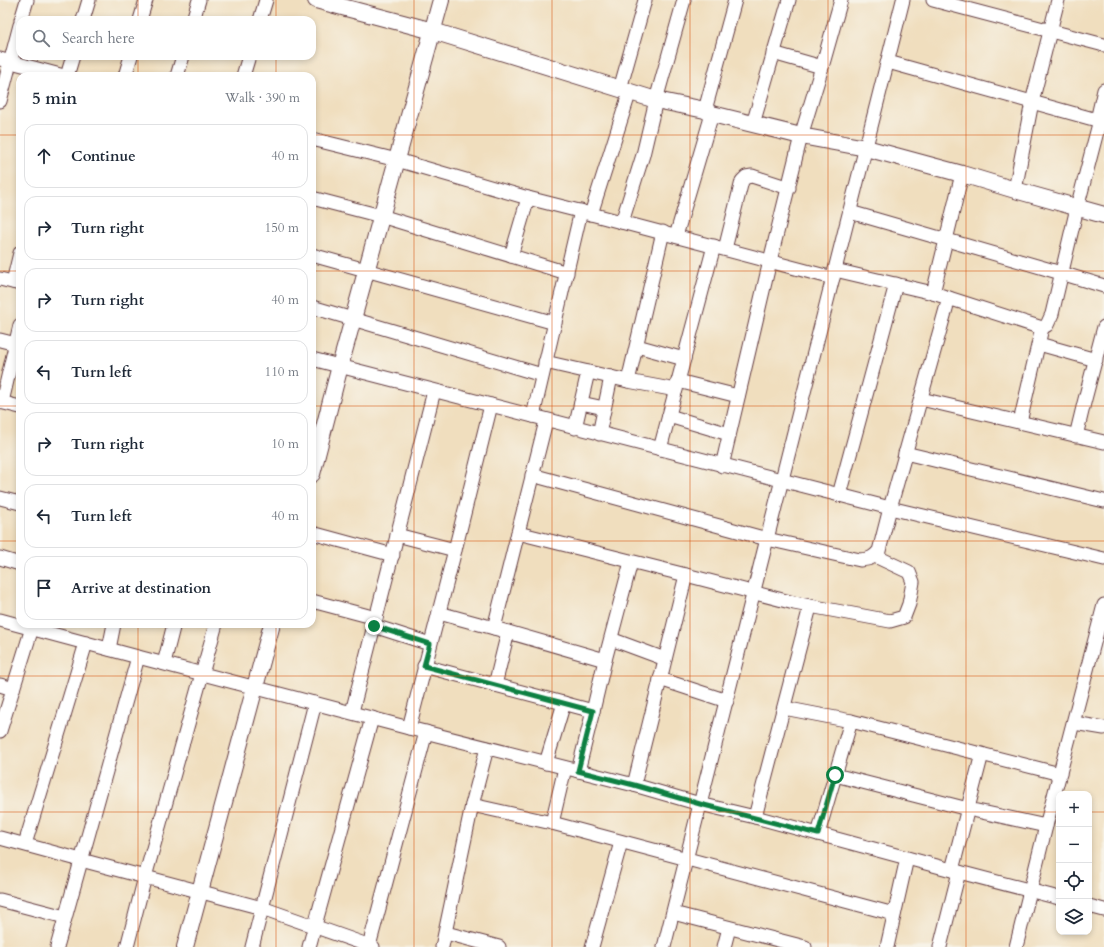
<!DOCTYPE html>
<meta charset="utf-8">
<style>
:root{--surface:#fff;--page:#f2f2f3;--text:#1f2937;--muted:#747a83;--line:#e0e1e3}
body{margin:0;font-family:Cardo,serif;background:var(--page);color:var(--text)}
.controls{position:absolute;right:12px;bottom:12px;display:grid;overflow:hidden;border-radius:8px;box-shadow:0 2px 6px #0003}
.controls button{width:36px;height:36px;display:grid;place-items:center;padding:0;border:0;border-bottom:1px solid var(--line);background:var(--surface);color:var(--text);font:20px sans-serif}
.stop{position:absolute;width:12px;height:12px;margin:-9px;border:3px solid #0b8043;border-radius:50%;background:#fff}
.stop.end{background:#0b8043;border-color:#fff;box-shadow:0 1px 4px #0008}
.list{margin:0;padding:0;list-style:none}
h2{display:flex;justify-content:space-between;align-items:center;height:52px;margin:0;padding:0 16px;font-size:17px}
h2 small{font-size:13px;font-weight:400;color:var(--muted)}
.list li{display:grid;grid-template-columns:26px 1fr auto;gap:12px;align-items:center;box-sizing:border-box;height:64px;margin:0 8px 8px;padding:0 8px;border:1px solid var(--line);border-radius:12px}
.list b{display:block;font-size:15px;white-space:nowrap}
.list em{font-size:13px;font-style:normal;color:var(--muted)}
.icon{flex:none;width:22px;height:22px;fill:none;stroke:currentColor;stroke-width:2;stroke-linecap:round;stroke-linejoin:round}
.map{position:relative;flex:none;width:1104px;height:947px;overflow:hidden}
.search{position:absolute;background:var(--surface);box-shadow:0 2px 6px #0003;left:16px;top:16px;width:300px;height:44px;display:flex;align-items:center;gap:10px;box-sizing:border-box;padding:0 14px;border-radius:12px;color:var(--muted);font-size:15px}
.panel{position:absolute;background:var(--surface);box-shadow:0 2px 6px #0003;left:16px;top:72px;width:300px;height:556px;border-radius:12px}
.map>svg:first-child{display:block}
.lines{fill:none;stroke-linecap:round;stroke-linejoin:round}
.minor-casing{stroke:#633c41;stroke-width:15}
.tertiary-casing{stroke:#633c41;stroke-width:18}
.minor{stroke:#fff;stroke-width:13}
.tertiary{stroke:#fff;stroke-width:16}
.route{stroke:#0b8043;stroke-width:5}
.grid{fill:none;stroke:#d8530f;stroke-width:1;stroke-opacity:0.55}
</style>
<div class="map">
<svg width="1104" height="947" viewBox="0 0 1104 947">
<rect width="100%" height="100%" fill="#f7f3e8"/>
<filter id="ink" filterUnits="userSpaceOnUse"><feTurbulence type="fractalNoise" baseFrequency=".025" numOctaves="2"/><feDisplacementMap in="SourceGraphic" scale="8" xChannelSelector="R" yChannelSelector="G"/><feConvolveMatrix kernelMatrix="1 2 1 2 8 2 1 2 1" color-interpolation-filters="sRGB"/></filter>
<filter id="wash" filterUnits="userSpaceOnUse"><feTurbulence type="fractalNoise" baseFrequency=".012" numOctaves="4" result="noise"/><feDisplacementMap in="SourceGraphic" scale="16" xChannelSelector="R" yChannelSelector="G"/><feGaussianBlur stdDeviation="0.9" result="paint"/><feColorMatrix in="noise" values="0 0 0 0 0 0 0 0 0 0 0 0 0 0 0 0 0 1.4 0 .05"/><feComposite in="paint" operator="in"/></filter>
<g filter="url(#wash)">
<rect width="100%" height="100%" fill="#f0debe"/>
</g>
<g filter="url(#ink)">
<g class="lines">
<g class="minor-casing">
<g id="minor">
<polyline points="933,0 1104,45"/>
<polyline points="21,20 27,0"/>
<polyline points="83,20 89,0"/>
<polyline points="140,20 146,0"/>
<polyline points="193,20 199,0"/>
<polyline points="260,20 266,0"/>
<polyline points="773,53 822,67"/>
<polyline points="0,59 64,76"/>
<polyline points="888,62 1104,122"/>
<polyline points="67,76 73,56"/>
<polyline points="125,76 131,56"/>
<polyline points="177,76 183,56"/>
<polyline points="243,76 249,56"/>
<polyline points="620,89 645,0"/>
<polyline points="0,101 20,25"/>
<polyline points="705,110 735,0"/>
<polyline points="1097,120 1104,90"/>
<polyline points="753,124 789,0"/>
<polyline points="312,139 397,160 528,198 591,214 833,278"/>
<polyline points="1015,190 1032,102 1058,0"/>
<polyline points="312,198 381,216 567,273"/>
<polyline points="850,212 1061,273 1104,286"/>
<polyline points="591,214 630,91"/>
<polyline points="622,222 643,155 656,100 684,0"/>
<polyline points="676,236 712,114"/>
<polyline points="725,249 742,181 746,177 752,176 789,188"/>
<polyline points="312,255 555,323"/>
<polyline points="511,256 528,198"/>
<polyline points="835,270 933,293 1042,328 1047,325 1052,314 1077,208 1100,120"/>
<polyline points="0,279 20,284"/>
<polyline points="13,282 20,253"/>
<polyline points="933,293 946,240 962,174"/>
<polyline points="312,307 542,375"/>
<polyline points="0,340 20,345"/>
<polyline points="1039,344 1096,360"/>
<polyline points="637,346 684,359"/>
<polyline points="312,359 890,508 1104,559"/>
<polyline points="545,362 628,381 676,390"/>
<polyline points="628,381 663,232"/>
<polyline points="678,381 738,396"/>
<polyline points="921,399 1104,442"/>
<polyline points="0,402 20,407"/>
<polyline points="2,402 20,325"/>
<polyline points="581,403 604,408"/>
<polyline points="533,416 581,211"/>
<polyline points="669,416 729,434"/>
<polyline points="1020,422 1042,328"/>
<polyline points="575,428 588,372"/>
<polyline points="599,434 611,377"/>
<polyline points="1076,436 1084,403 1104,327"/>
<polyline points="660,449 714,246"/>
<polyline points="905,453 1104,501"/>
<polyline points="722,466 770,261 801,136 822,67 841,0"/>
<path d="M532,475L767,539L860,560C870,559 873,558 879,551L890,508L949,298"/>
<polyline points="839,495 896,284"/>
<polyline points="0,498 20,503"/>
<polyline points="312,533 393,555"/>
<polyline points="518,533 686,575 794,603 890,621 904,617 909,604 913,582 909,572 875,556"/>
<polyline points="397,535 455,550"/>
<polyline points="0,558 20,564"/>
<polyline points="312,601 376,618"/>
<polyline points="439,613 494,628 605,660"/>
<polyline points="0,620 138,657 409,728 634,785 700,804 755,817 959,872 1059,898"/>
<polyline points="374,626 430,644"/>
<polyline points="494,628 546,421"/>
<polyline points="611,639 665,659"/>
<polyline points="109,649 114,624"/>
<polyline points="164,663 174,624"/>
<polyline points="424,666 593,711"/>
<polyline points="660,679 727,701"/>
<polyline points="0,685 13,689"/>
<polyline points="495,685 508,632"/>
<polyline points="784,708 851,721 1060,774"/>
<polyline points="352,712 434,391"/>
<polyline points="1074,723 1104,728"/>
<polyline points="409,728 455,550 491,405"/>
<polyline points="0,731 32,628"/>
<polyline points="546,763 564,703"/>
<polyline points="578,771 593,711 605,660 631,562"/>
<polyline points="835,775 968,809 1046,826"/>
<polyline points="634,785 686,575"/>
<polyline points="472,805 552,823 894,914"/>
<polyline points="755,817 810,607"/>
<polyline points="552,823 565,768"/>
<polyline points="818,834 851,721"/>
<polyline points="0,838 81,860 262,908 373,947"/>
<polyline points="25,844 86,643"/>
<polyline points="952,870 982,754"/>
<polyline points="0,900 65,917"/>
<polyline points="1089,906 1104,910"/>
<polyline points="673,913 805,947"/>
<polyline points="446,933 499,947"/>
<polyline points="369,946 426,732"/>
<polyline points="57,947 138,657"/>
<polyline points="127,947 145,877 216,624"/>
<polyline points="252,947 315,703"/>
<polyline points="309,947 372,718"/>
<polyline points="442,947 472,805 487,748"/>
<polyline points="592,947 621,842"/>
<polyline points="664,947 903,0"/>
<polyline points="724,947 729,928"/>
<polyline points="887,947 907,858"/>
<polyline points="940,947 959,872"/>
<polyline points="1016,947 1046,826 1104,605"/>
</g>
</g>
<g class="tertiary-casing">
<g id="tertiary">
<polyline points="316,0 433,31 656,100 705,110 712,114 801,136 866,148 962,174 1015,190 1104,215"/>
<polyline points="312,474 340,366 441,0"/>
<polyline points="185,947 272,624"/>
</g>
</g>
<use href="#minor" class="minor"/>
<use href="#tertiary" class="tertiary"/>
</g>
</g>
<g class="lines" filter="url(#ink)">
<polyline class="route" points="374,626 430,644 424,666 593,711 578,771 634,785 700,804 818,834 835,775"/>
</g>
<path class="grid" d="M138,0V20M276,0V20M414,0V947M552,0V947M690,0V947M828,0V947M966,0V947M138,56V76M276,56V76M0,135H20M312,135H1104M0,271H20M312,271H1104M0,406H20M312,406H1104M0,541H20M312,541H1104M138,624V947M276,624V947M0,676H1104M0,812H1059M1089,812H1104"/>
</svg>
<div class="controls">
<button>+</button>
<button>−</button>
<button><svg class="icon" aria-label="locate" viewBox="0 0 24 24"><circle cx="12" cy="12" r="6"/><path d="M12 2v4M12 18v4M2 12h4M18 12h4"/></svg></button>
<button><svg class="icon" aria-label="layers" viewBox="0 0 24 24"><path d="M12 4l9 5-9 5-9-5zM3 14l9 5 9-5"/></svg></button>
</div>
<div class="stop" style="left:835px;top:775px"></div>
<div class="stop end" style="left:374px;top:626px"></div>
<div class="search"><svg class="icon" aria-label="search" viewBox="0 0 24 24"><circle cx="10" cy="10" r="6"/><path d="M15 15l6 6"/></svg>Search here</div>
<section class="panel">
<h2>5 min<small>Walk · 390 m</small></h2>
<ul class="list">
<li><svg class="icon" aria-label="ahead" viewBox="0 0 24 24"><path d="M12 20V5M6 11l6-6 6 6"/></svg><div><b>Continue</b></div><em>40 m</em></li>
<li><svg class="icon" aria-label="right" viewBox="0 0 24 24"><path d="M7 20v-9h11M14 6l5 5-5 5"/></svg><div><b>Turn right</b></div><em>150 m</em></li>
<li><svg class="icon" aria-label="right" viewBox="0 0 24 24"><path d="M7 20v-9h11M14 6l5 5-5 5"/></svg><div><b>Turn right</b></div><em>40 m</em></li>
<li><svg class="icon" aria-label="left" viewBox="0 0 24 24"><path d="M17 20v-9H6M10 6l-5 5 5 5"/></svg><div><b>Turn left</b></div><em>110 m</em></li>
<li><svg class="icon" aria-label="right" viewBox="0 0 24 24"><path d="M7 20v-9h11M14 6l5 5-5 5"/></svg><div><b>Turn right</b></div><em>10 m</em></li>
<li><svg class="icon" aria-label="left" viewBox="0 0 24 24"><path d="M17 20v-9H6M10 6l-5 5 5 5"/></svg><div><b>Turn left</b></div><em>40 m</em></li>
<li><svg class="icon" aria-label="arrive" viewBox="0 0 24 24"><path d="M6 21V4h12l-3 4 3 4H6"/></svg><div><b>Arrive at destination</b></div></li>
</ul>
</section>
</div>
